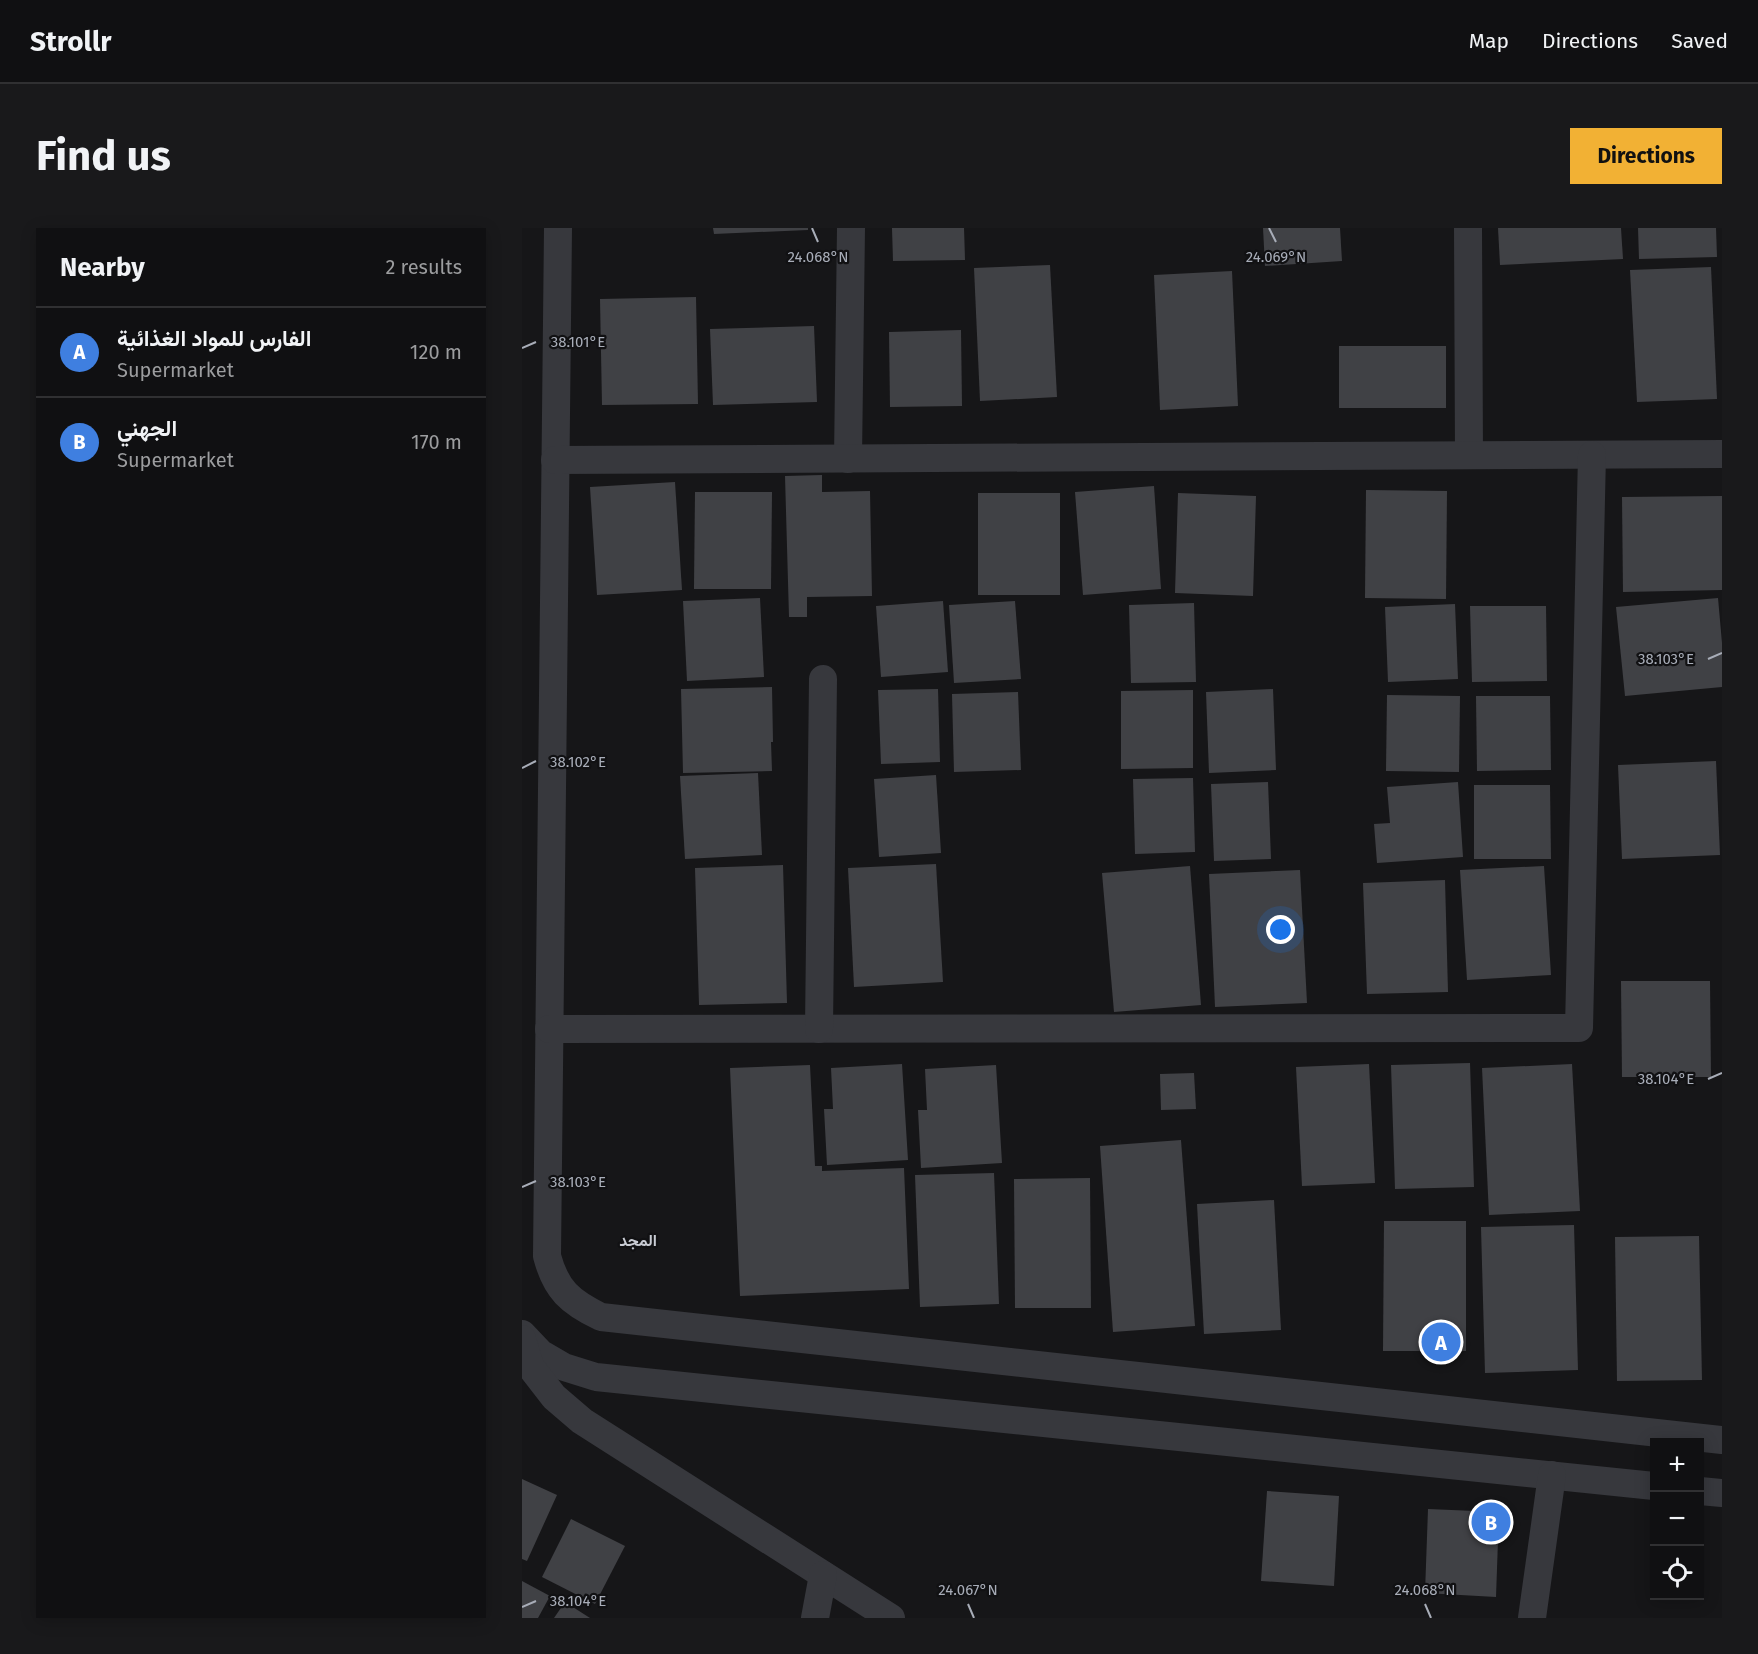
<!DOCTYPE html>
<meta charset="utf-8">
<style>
:root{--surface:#101012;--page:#19191b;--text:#f1f3f6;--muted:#9c9d9f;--line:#303032;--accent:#f2b134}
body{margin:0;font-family:"Fira Sans",Vazirmatn,sans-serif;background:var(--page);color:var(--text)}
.controls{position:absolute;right:18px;bottom:18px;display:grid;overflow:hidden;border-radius:0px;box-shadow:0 3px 15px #0003}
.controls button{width:54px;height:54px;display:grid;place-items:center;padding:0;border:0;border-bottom:2px solid var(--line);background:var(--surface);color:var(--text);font:30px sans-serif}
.you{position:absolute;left:759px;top:702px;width:21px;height:21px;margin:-15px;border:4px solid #fff;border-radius:50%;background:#1a73e8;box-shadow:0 0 0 9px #1a73e833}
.badge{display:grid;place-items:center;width:39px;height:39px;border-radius:50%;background:var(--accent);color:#fff;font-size:20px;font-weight:700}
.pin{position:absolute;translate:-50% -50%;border:3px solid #fff;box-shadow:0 2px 6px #0006}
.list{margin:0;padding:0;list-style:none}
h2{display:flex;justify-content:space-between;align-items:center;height:78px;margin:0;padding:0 24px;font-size:26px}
h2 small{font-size:20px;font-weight:400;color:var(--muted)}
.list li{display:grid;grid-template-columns:39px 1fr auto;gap:18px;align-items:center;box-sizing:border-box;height:90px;padding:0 24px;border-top:2px solid var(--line)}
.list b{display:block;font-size:22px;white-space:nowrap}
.list p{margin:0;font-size:20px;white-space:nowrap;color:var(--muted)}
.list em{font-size:20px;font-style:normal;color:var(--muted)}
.icon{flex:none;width:33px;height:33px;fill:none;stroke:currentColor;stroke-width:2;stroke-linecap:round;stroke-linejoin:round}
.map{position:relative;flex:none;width:1200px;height:1390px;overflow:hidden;border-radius:0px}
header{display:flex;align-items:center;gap:36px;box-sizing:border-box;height:84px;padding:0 30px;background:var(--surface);border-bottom:2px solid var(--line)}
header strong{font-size:28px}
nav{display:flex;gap:33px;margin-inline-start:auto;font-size:21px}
.intro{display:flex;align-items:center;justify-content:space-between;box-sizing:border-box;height:144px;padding:0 36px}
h1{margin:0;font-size:42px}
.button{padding:15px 27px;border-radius:0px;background:var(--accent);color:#111;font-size:21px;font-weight:700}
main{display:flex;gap:36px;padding:0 36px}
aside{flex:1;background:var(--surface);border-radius:0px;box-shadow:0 3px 15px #0003}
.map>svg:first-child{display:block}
.building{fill:#404145}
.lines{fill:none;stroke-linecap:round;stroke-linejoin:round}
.minor{stroke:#37383d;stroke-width:28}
.ticks{fill:none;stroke:#a8adb8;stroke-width:2}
.labels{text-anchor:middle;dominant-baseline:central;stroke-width:4.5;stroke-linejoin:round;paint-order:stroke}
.neighbourhood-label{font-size:16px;font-weight:bold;fill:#c9ccd4;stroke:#111113}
.ticks-label{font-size:15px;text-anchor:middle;fill:#a8adb8;stroke:#111113;stroke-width:4.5;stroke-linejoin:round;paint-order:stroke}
</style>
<header>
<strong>Strollr</strong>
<nav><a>Map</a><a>Directions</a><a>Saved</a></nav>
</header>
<div class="intro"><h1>Find us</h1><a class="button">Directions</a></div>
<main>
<aside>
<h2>Nearby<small>2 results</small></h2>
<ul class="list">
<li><span class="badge" style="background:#3f7fe0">A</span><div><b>الفارس للمواد الغذائية</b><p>Supermarket</p></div><em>120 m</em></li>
<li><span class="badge" style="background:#3f7fe0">B</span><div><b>الجهني</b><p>Supermarket</p></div><em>170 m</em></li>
</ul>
</aside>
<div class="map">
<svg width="1200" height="1390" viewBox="0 0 1200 1390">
<rect width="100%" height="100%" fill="#161618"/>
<g class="building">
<polygon points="191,0 286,0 286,2 192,6"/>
<polygon points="370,0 442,0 443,32 371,33"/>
<polygon points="741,0 818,0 820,33 743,38"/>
<polygon points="976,0 1099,0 1101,31 978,37"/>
<polygon points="1116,0 1194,0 1195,29 1117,31"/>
<polygon points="528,37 535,169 458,173 452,40"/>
<polygon points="1189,39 1195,171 1115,174 1108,42"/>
<polygon points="710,43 716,178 638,182 632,47"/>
<polygon points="174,69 176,176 80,177 78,71"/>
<polygon points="292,98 295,174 191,177 188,101"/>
<polygon points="439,102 440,178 368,179 367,104"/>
<rect x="817" y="118" width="107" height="62"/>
<polygon points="300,247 300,264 348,263 350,368 285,369 285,389 267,389 263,248"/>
<polygon points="153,254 160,362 75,367 68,259"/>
<polygon points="632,258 639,361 561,367 553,264"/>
<polygon points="844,262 925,263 924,371 843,370"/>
<polygon points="173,264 250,264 249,361 172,361"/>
<rect x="456" y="265" width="82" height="102"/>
<polygon points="656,265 734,268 731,368 653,365"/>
<polygon points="1200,268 1200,362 1101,364 1100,269"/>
<polygon points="238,370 242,449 165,453 161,373"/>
<polygon points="1196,370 1200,415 1200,459 1103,468 1094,379"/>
<polygon points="421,373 426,444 359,449 354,378"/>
<polygon points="493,373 499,451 432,455 427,377"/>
<polygon points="672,375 674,454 609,455 607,377"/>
<polygon points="933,376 936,451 866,454 863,379"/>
<polygon points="948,378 1024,378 1025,453 950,454"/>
<polygon points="250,459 251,514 249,514 250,543 161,545 159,461"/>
<polygon points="416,461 418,534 359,536 356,462"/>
<polygon points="751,461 754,542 687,545 684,464"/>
<polygon points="671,462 671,540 599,541 599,463"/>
<polygon points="496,464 499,542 432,544 430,466"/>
<polygon points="865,467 938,468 937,544 864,543"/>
<polygon points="954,468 1028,468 1029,542 955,543"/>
<polygon points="1194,533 1198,627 1100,631 1096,537"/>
<polygon points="236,545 240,627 163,631 158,548"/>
<polygon points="414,547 419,625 357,629 352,551"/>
<polygon points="671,550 673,624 613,626 611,551"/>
<polygon points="746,554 749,631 692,633 689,556"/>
<polygon points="936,554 941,629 855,635 852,596 868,595 865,559"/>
<polygon points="952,557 1028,557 1029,631 952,631"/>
<polygon points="414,636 421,754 332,759 326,640"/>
<polygon points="261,637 265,775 177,777 173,640"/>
<polygon points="668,638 679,777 592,784 580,645"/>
<polygon points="1022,638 1029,747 945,752 938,642"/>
<polygon points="778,642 785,775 693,779 687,646"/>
<polygon points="923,652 926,764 845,766 841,655"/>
<polygon points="1099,753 1188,753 1189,849 1100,849"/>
<polygon points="948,835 952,959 873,961 869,837"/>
<polygon points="380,836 386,932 305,937 302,881 311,881 309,840"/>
<polygon points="847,836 853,955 780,958 774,839"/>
<polygon points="1050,836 1058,983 967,987 960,840"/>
<polygon points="288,837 293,938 300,938 300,943 382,940 387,1061 218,1068 208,840"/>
<polygon points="474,837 480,935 399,940 396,882 405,882 403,841"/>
<polygon points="672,845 674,881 639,882 638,846"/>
<polygon points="659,912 673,1098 591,1104 578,918"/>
<polygon points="472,945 477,1076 398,1079 393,947"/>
<polygon points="568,950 569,1080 493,1080 492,951"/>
<polygon points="752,972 759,1102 682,1106 675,976"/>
<polygon points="862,993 944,993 944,1123 861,1123"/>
<polygon points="1052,997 1056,1142 963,1145 959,999"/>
<polygon points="1177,1008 1180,1152 1095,1153 1093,1009"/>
<polygon points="0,1251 35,1267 5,1333 0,1331"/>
<polygon points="745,1263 817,1268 812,1358 739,1353"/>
<polygon points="906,1281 977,1284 974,1369 903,1365"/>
<polygon points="49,1291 103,1318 73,1376 20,1349"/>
<polygon points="0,1353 28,1368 16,1390 0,1390"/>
<polygon points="43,1374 68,1390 32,1390"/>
</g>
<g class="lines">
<g class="minor">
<path d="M36,0L25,1028C34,1062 48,1074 79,1089L1200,1212"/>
<polyline points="946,0 947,227"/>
<polyline points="326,231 329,0"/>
<polyline points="33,232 1200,226"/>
<polyline points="27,801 1057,800 1070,227"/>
<polyline points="297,801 301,451"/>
<polyline points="0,1106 18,1125 42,1139 74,1149 1132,1258"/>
<polyline points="0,1111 8,1138 32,1169 60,1193 369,1390"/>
<polyline points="1178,1263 1200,1265"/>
<polyline points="293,1390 301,1347"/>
<polyline points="1010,1390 1030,1247"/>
</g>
</g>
<path class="ticks" d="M290,0L296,14M747,0L754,14M0,120L14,114M1186,431L1200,425M0,540L14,533M1186,851L1200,845M0,959L14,953M446,1376L452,1390M903,1376L909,1390M0,1379L14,1373"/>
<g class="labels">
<g class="neighbourhood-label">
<text x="116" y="1012">المجد</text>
</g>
</g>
<g class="ticks-label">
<text x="296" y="34">24.068°N</text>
<text x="754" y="34">24.069°N</text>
<text x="56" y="119">38.101°E</text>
<text x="1144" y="436">38.103°E</text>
<text x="56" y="539">38.102°E</text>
<text x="1144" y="856">38.104°E</text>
<text x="56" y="959">38.103°E</text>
<text x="446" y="1367">24.067°N</text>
<text x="903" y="1367">24.068°N</text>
<text x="56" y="1378">38.104°E</text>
</g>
</svg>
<div class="controls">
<button>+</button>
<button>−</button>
<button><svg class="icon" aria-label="locate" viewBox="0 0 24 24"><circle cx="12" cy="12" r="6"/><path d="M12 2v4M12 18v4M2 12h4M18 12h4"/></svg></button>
</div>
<div class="you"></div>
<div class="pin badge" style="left:919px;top:1114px;background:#3f7fe0">A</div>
<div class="pin badge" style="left:969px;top:1294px;background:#3f7fe0">B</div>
</div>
</main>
